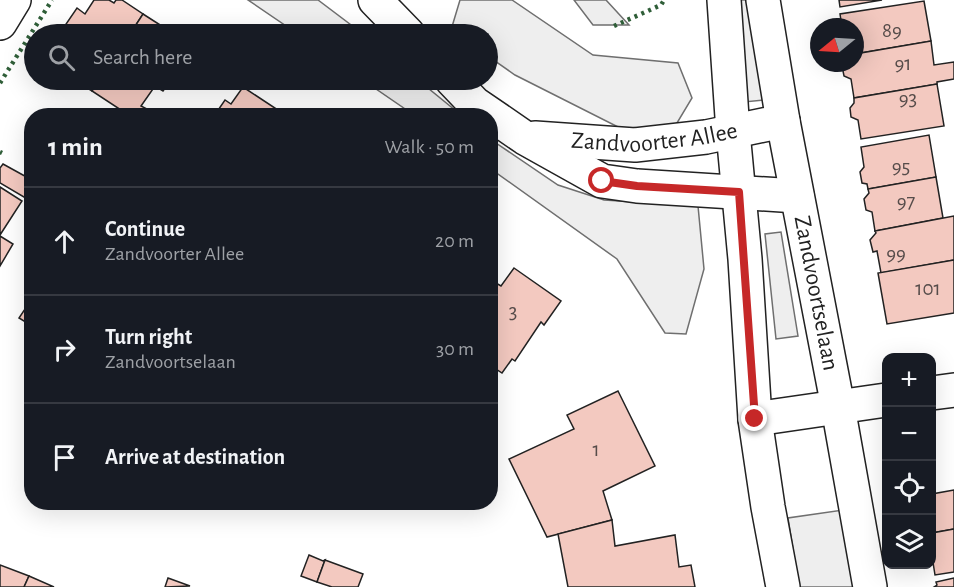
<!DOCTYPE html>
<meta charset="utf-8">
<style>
:root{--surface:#171b24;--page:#242831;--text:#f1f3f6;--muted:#9ea1a6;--line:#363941}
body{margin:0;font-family:"Alegreya Sans",sans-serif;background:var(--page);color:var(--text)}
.controls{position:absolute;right:18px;bottom:18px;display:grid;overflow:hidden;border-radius:12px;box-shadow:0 6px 24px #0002}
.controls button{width:54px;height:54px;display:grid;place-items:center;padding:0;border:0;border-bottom:2px solid var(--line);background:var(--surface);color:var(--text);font:30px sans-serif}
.compass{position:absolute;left:810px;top:18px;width:54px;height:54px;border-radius:50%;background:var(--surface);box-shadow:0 6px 24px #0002;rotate:252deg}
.stop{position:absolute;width:18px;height:18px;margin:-14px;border:4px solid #c62828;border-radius:50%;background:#fff}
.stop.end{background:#c62828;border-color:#fff;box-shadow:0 2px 6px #0008}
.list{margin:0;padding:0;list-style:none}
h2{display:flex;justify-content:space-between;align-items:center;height:78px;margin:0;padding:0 24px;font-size:26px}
h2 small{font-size:20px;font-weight:400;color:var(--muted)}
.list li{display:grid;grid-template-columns:39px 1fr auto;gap:18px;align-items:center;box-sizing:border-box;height:108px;padding:0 24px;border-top:2px solid var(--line)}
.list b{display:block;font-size:22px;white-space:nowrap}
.list p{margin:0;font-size:20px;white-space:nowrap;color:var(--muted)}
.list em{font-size:20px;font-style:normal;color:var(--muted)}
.icon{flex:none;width:33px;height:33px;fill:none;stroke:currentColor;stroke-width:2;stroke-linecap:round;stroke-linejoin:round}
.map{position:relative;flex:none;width:954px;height:587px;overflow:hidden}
.search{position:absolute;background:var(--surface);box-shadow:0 6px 24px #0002;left:24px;top:24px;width:474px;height:66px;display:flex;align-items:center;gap:15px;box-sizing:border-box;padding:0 21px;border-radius:33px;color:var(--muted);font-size:22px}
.panel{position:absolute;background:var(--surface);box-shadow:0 6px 24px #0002;left:24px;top:108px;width:474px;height:402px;border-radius:24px}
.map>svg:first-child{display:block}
.green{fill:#eee;stroke:#6f6f6f;stroke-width:1.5}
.building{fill:#f3c9c0;stroke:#222;stroke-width:1.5}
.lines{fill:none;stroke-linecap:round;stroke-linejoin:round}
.minor-casing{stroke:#222;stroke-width:36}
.major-casing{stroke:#222;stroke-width:36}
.minor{stroke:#fff;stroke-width:33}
.major{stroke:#fff;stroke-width:33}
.hedge{stroke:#2f5e38;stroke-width:4.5;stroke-dasharray:3 4.5;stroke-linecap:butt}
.route{stroke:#c62828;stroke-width:8}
.labels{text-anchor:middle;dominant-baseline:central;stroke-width:4.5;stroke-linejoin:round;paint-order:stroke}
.number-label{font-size:21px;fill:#564c4a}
.street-label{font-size:24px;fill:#222;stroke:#fff}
</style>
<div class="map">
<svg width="954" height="587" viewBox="0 0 954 587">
<rect width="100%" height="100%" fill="#fff"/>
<g class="green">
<polygon points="248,0 318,0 363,34 298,34"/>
<polygon points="460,0 512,0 593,55 678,63 692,98 674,128 650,131 620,128 515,75 488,56 488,34 457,34 451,30"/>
<polygon points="574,0 606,0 629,25 593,25"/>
<polygon points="734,0 748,0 765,100 744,102"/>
<polygon points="363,80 418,80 461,115 414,115"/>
<polygon points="490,139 558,185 604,200 698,206 704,269 686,334 665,333 617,259 491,169"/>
<polygon points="781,232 798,336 776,339 765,234"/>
<polygon points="843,510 857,587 799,587 788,518"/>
</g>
<g class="building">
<polygon points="94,0 109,0 114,3 116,0 122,0 143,14 130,34 72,34 73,33 64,27 77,8 85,14"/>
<polygon points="839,0 882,0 840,7"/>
<polygon points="924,1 931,41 855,54 855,27 842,27 840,14"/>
<polygon points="143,14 168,30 165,34 130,34"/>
<polygon points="931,41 934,65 954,62 954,79 937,82 937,84 854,98 851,79 844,76 842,66 845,63 855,63 855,54"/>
<polygon points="74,80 99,80 92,91"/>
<polygon points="99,80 171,80 163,91 155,86 141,106 147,109 143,116 130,116 92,91"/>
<polygon points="937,84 944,126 861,139 858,120 851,117 850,108 854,103 854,98"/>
<polygon points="243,87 281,112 279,116 214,116 225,100 231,104"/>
<polygon points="929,135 936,177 868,189 867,184 862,183 860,172 864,167 861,147"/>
<polygon points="3,164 32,180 32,196 29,200 0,183 0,168"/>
<polygon points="936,177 943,218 875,231 872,212 866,210 864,199 869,193 868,189"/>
<polygon points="0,187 22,201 0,235"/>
<polygon points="954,216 954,260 881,273 877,251 873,252 870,240 876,233 875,231"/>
<polygon points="0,236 13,244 0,266"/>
<polygon points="954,260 954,313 887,324 878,273"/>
<polygon points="514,268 561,301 544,325 541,322 515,361 512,359 502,373 490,365 490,291 496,283 501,286"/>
<polygon points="29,303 32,305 32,326 19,318"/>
<polygon points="618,391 655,466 603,491 612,520 547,537 509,459 574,429 567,415"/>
<polygon points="954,490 954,529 932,533 932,494"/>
<polygon points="612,520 615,546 675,535 679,567 691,565 695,587 568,587 558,534"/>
<polygon points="954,529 954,572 935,575 932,556 932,533"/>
<polygon points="309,555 323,561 325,560 317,582 301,576"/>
<polygon points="325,560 363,574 358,587 332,587 317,582"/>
<polygon points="0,565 29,576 24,587 0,587"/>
<polygon points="29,576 54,587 24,587"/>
<polygon points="168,578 190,586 165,587"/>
<polygon points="954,578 954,587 934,587 937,585 936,582"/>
</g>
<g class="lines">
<g class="minor-casing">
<g id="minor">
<polyline points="375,0 408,34"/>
<polyline points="0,23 14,0"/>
<polyline points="452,80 474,103 525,138 602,181 637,186 797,196"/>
<path id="s1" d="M535,138L635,145L706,137L783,121"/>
<polyline points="932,393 954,390"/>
<polyline points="755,419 886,400"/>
</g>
</g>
<g class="major-casing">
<g id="major">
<polyline points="724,0 733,132 745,259 755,419 768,507 783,587"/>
<path id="s2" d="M763,0L783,121L838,407L870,587"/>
</g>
</g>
<use href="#minor" class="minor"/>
<use href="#major" class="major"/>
<g class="hedge">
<polyline points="614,26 661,5 664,0"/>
<polyline points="0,83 52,0"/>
<polyline points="0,152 2,153"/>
</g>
</g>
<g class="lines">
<polyline class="route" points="602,181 637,186 739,192 755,419"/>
</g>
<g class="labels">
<g class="number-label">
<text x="892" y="30">89</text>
<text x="903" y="63">91</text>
<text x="908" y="98">93</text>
<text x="901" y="166">95</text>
<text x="906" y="201">97</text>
<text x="896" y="253">99</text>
<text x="928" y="288">101</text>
<text x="513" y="311">3</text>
<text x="596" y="449">1</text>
</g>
<g class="street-label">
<text stroke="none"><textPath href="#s1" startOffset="120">Zandvoorter Allee</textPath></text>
<text stroke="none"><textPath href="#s2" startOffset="298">Zandvoortselaan</textPath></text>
</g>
</g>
</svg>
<div class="controls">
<button>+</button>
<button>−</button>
<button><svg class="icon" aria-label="locate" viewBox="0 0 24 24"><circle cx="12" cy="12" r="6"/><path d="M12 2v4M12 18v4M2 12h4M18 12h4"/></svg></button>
<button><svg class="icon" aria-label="layers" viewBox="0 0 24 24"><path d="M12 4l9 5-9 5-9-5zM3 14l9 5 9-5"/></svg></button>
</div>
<svg class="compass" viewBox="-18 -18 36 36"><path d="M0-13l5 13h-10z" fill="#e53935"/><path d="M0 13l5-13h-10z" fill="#9ea1a6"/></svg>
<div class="stop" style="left:602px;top:181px"></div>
<div class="stop end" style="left:755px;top:419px"></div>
<div class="search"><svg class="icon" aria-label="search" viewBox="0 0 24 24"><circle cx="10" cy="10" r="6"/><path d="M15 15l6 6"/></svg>Search here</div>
<section class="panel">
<h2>1 min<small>Walk · 50 m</small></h2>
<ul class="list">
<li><svg class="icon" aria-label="ahead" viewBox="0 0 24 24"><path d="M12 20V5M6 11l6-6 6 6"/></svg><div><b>Continue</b><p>Zandvoorter Allee</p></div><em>20 m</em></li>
<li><svg class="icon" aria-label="right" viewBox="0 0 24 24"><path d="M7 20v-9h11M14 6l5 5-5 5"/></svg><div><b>Turn right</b><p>Zandvoortselaan</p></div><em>30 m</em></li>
<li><svg class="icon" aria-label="arrive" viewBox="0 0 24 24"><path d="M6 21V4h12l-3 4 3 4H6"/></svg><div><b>Arrive at destination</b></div></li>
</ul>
</section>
</div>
